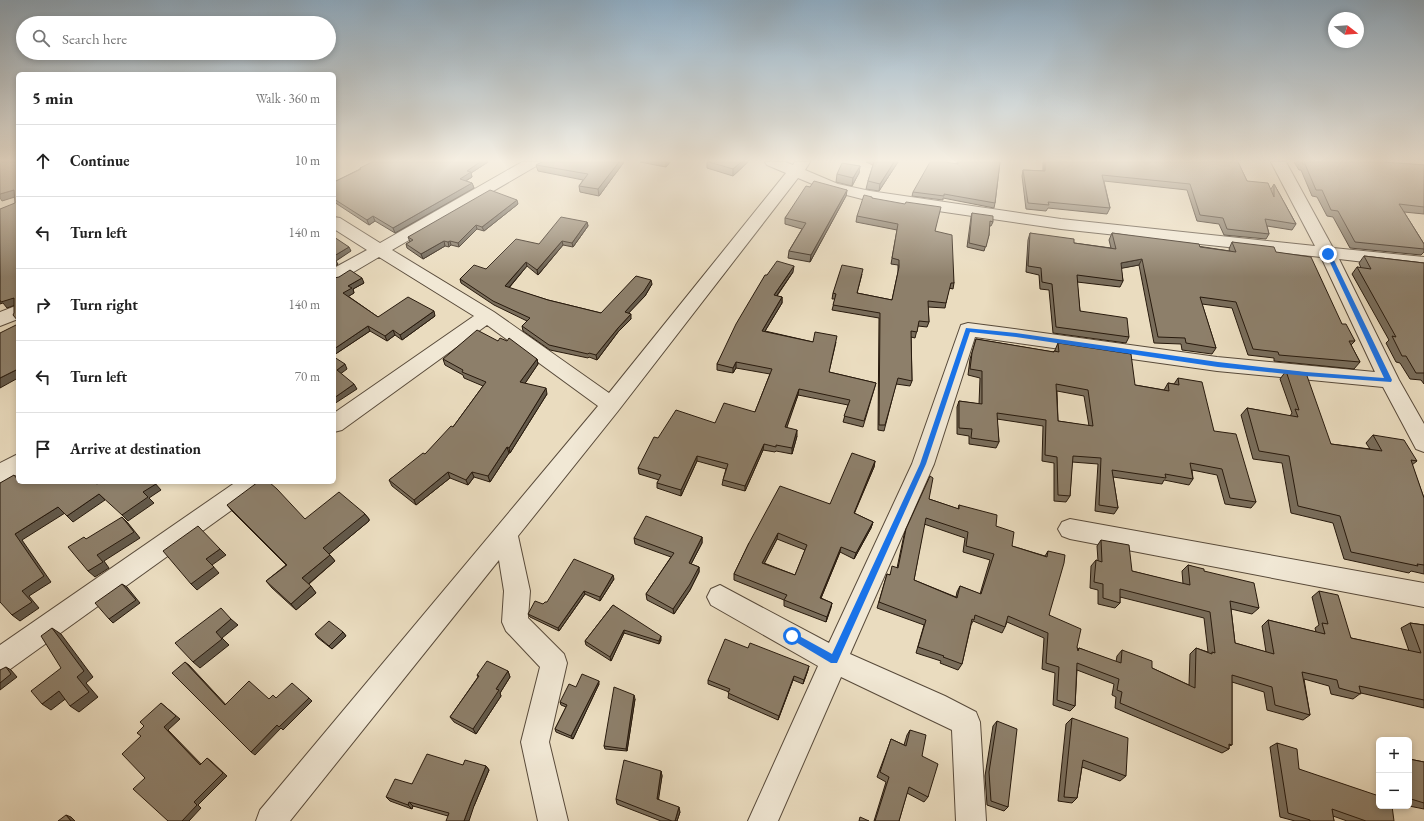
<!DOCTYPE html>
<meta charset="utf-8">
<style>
:root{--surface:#fff;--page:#f2f2f2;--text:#222;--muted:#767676;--line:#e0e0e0}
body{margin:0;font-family:"EB Garamond",serif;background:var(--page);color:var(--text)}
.controls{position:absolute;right:12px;bottom:12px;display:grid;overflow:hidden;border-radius:6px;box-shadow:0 2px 6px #0003}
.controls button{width:36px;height:36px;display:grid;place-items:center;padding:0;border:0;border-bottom:1px solid var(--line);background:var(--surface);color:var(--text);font:20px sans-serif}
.compass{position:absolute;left:1328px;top:12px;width:36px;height:36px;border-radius:50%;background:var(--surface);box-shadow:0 2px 6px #0003;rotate:107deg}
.stop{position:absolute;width:12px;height:12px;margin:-9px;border:3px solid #1a73e8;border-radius:50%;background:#fff}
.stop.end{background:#1a73e8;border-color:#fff;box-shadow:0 1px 4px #0008}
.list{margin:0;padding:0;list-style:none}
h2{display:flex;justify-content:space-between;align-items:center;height:52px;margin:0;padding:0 16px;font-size:17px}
h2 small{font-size:13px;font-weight:400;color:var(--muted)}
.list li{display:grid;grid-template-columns:26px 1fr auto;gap:12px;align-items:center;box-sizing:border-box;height:72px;padding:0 16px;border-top:1px solid var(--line)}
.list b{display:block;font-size:15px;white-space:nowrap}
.list em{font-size:13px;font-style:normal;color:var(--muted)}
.icon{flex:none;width:22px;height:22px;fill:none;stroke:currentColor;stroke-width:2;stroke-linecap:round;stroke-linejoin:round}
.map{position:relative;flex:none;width:1424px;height:821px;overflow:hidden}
.search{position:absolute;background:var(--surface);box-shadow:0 2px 6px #0003;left:16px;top:16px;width:320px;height:44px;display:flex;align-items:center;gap:10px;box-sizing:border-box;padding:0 14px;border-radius:22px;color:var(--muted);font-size:15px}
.panel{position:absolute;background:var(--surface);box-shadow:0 2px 6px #0003;left:16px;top:72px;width:320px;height:412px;border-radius:6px}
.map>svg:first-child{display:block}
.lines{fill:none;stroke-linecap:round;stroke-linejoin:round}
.minor-casing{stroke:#584a3a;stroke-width:2}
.minor{fill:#f1e8d5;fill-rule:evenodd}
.wall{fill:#796d5b;stroke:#281a0d;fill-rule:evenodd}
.shaded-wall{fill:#63594a;stroke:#281a0d}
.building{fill:#8d7f6a;stroke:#281a0d;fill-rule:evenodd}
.route{fill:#1a73e8}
</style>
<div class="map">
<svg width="1424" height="821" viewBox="0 0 1424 821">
<rect width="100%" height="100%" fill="#eadcbf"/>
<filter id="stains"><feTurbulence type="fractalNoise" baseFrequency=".005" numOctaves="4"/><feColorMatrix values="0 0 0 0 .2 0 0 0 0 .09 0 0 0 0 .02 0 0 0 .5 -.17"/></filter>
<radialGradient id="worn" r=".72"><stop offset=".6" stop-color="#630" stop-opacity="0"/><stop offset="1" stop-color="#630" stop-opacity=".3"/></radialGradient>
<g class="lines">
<g class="minor-casing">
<g id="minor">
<polygon points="522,162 541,162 538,165 392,250 494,312 609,393 786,173 767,165 765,162 785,162 793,165 795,162 810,162 805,170 838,184 870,191 1061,219 1315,246 1271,162 1286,162 1333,248 1424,257 1424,269 1339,259 1399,380 1424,424 1424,452 1416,449 1383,387 1217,371 975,337 934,464 850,654 945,696 976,712 980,722 986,821 956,821 952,730 841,677 778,821 748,821 818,666 711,605 707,597 711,589 720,585 829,643 912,464 961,325 968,323 999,327 1217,357 1375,372 1321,257 1061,229 870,201 827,190 798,178 618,411 518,536 530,591 528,618 564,654 567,663 549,742 568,821 538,821 521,742 540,667 506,631 502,622 504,591 499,560 290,821 256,821 260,810 598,406 487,325 342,430 334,432 334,413 474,316 379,257 340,280 334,282 334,268 367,250 334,229 334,217 340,218 380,243"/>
<polygon points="18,305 18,319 0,326 0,312"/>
<polygon points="18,454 18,474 0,483 0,463"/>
<polygon points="236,482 264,482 261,489 9,670 0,674 0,645"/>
<polygon points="1070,519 1424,583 1424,607 1070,539 1062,536 1058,529 1062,522"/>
</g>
</g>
<use href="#minor" class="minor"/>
</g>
<g class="wall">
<polygon points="407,162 488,162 471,173 472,177 466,181 472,183 474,188 395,233 375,221 369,225 334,202 334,182 360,169 360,168"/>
<polygon points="542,162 624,162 599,196 580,192 579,186 583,180 538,171 536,165"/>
<polygon points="640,162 670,162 666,167"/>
<polygon points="707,162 748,162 733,176 707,168"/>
<polygon points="866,162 898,162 879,191 866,189 868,181 873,165"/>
<polygon points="957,162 1000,162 995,203 994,208 943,198 943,200 912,196 913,192 957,164"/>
<polygon points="1043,162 1238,162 1247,181 1271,189 1274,184 1296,224 1292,230 1267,226 1269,234 1266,239 1224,235 1219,224 1197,221 1187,190 1104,181 1110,208 1107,214 1048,208 1046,211 1026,209 1022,176 1023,170 1043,171"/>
<polygon points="1294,162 1383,162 1424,165 1424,214 1404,212 1424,244 1424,252 1421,255 1350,248 1333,217 1327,216 1317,197 1312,196 1301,170 1299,170"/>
<polygon points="860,166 859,173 852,186 836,182 837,174"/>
<polygon points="810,187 847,190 846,196 810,262 788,258 789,251 802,229 785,224 785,218"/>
<polygon points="872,198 935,231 954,283 953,289 949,288 945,308 928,307 929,322 927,327 918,326 915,338 911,337 912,381 910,386 896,384 884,431 878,430 879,318 832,310 835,299 832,299 833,293 862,274 857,293 892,300 898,272 898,265 891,264 897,230 856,222 857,216"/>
<polygon points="518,204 484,231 477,229 459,247 451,245 449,247 445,246 423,259 407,248 406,244 410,242 408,237"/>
<polygon points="972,213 993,222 991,226 989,226 989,235 984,251 967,247 971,217"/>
<polygon points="587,222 588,226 573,247 563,245 538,275 527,266 509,288 548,300 601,313 652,284 645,296 628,313 631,319 618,332 597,360 589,357 588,358 550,350 523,331 522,326 527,321 494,305 461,283 460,279 486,269"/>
<polygon points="1030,233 1074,243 1111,248 1109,240 1112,233 1230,251 1229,249 1232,242 1276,252 1342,324 1355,341 1351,345 1360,362 1354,369 1274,361 1274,358 1248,355 1232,308 1202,304 1216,348 1212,354 1182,350 1181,344 1154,343 1139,265 1121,268 1123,281 1120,287 1077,282 1080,311 1129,337 1126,343 1053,333 1049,290 1040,289 1039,275 1026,272 1028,240"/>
<polygon points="1364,256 1424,263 1424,384 1421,380 1410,379 1400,363 1396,362 1386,343 1389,340 1352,274 1357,267 1361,268 1359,263"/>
<polygon points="793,272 777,296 782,297 782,303 765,331 813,342 836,342 829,372 876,383 863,427 843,422 848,405 798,395 786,427 797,436 792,454 776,451 775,452 763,450 745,491 722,485 723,480 726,469 697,461 681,496 657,488 657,483 659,480 639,474 638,468 715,423 755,412 770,374 736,368 733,373 717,370 717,364 767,275"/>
<polygon points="334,278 364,283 353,289 354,293 348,296 378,317 435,316 402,340 395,335 387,341 370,331 334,355"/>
<path d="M976,339L1053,352L1054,351H1055V350L1058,343L1135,385L1164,390L1168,383L1174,384L1178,378L1214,431L1256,502L1251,508L1225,504L1217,475L1192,470L1193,479L1189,485L1164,480L1162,484L1113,477L1118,508L1114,514L1095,511L1098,464L1072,462L1070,496L1066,502L1054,501V463L1042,461L1043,426L997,419L999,442L996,448L969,444V436L957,434V407L959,401L979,404L980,378L968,375L970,359ZM1057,391L1084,396L1089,426L1058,421Z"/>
<polygon points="498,341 537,359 538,364 525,383 547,394 510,453 509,453 490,482 474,477 468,485 450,478 416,505 392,486 389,480 425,454 453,427 483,386 464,378 463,375 445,365 443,359"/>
<polygon points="1286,371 1331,444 1370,449 1366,443 1373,435 1417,461 1412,465 1424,498 1424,574 1411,571 1409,573 1344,559 1333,523 1291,513 1282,463 1253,459 1241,415 1247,408 1290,416 1292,413 1280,379"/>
<path d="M875,461L874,467L854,513L873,522L871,528L854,559L840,552L821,598L832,603L826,622L784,606V600L734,580V574L749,543L830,504ZM777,539L805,550L795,575L764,563Z"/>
<path d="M929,499L958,509L959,505L996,526L1012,546L1045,556L1048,551L1049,615L1077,647V650L1079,648L1116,662L1117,656L1122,650L1152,668L1189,685L1190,654L1196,648L1208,652L1204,618L1120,597V603L1115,608L1098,604V590L1090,588L1091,566L1096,560L1098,561L1097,546L1101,540L1132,571L1183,584L1182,571L1188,565L1204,571L1259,608L1252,614L1231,609L1235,643L1266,652L1262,626L1268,620L1316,632L1315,628L1319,625L1312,597L1319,591L1351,638L1409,651L1401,628L1410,623L1424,625V708L1361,693L1353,699L1331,694L1329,686L1304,679L1310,715L1303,720L1267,710L1264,692L1232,682V745L1229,746V749L1222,753L1115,708L1116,697L1112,695L1114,684L1077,670L1075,706L1070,711L1053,705L1055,673L1042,669L1044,638L1007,622L1005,627L1002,633L973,621L971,625L962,664L958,670L940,663L941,661L916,653L924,625L877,608L887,574L889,575L897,568L904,535L906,529ZM924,524L965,538L963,552L990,560L980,594L960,586L957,592L956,597L914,580Z"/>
<polygon points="227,505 305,519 364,513 369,519 369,521 329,554 335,561 309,584 316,593 296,610 272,588 266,581 286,565 232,511"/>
<polygon points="702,537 702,543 691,564 699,567 699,572 690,590 674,614 647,600 646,594 671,557 635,544 634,538"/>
<polygon points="614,579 600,601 585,594 559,631 530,617 528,614 543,604"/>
<polygon points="613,605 661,640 659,644 624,633 611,661 586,645 585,641"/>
<polygon points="343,632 346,636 332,649 318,638 315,634"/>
<polygon points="808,670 803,684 793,680 778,720 728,698 729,692 708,684 708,680"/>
<polygon points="508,671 510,677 500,693 501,696 476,734 454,722 450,717 478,677 477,675"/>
<polygon points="599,684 573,739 556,732 555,729 566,707 561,705 560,702"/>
<polygon points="635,699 627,751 605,749 604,746"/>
<polygon points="1072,718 1126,776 1120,781 1082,767 1077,798 1072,803 1058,801 1066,724"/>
<polygon points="997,721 1008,807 1004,811 987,805 985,776 993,726"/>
<polygon points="910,730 922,756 928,797 924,802 907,793 899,821 874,821 886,782 877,777 889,745 891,739 904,745 907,735"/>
<polygon points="1277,743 1299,769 1394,821 1347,821 1333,816 1334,821 1295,821 1280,817 1270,747"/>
<polygon points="1409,759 1424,762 1424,809 1409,806"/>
<polygon points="463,765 486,766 489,770 474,806 448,816 413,806 412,809 390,801 386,797 412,784"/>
<polygon points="661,771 662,776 658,799 680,812 677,821 661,821 617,804 616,799"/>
</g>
<g class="shaded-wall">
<polygon points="480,162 488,162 471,173 472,177 462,183 460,179 467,171"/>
<polygon points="619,162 624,162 599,196 598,189"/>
<polygon points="666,162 670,162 666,167"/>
<polygon points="741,162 748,162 733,176 733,169"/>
<polygon points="894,162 898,162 879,191 880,184"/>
<polygon points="860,166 859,173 852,186 853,178"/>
<polygon points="472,183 474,188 395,233 393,228"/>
<polygon points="14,190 18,196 2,201 0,198 0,194"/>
<polygon points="847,190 846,196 810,262 811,255"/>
<polygon points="517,200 518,204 484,231 482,227"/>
<polygon points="373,216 375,221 369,225 367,220"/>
<polygon points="587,222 588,226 573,247 572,243"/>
<polygon points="476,225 477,229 459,247 458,243"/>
<polygon points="444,241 445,246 423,259 421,254"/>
<polygon points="450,241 451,245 449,247 448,242"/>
<polygon points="562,241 563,245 538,275 537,270"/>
<polygon points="349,247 351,251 336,261 338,264 334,267 334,256"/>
<polygon points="1142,259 1139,265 1118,269 1121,263"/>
<polygon points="526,262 527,266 506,291 505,286"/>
<polygon points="794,266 793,272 773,301 774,295"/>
<polygon points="362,278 364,283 353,289 354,293 346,298 343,293 348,286"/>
<polygon points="651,280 652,284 645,296 626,316 625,312"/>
<polygon points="782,297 782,303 762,336 762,331"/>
<polygon points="14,298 18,304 7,308 3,303 0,304 0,300"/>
<polygon points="434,311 435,316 402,340 400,335"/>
<polygon points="631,314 631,319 618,332 597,360 596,355 618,328"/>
<polygon points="368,326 370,331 334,355 334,349"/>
<polygon points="393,330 395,335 387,341 385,336"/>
<polygon points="537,359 538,364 522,388 520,382"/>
<polygon points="736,362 736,368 733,373 733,368"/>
<polygon points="345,364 347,369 339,375 337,370"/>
<polygon points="18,369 18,378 0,388 0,378"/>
<polygon points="354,384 357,389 334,404 334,398"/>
<polygon points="546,388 547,394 510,453 509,448"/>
<polygon points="799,389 798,395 785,433 785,427"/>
<polygon points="797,430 797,436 792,454 792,448"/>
<polygon points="764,444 763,450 745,491 745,486"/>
<polygon points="507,447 509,453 490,482 488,476"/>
<polygon points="697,456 697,461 681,496 681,490"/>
<polygon points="875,461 874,467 852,519 854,513"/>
<polygon points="448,472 450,478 416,505 414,500"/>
<polygon points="472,472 474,477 468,485 466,480"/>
<polygon points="154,482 161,490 149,498 154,503 128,521 122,515 143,492"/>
<polygon points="99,494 105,500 73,522 67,516"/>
<polygon points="58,507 65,513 22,540 51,582 29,596 39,608 20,621 12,615 22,591 15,534"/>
<polygon points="364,513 369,519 369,521 328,555 323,548"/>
<polygon points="122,517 128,523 140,538 104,561 109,568 95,577 88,571 97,555"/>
<polygon points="873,522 871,528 854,559 856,553"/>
<polygon points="778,533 777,539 762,568 762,563"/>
<polygon points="702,537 702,543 689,568 689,563"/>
<polygon points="841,547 840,552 819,603 820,598"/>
<polygon points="220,549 226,555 212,565 219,573 197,590 191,584 206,559"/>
<polygon points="330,555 335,561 307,585 302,578"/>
<polygon points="699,567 699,572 690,590 674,614 673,609"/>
<polygon points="613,575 614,579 600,601 600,597"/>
<polygon points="122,584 127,587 140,603 113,623 109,619"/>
<polygon points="311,586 316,593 296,610 291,604"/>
<polygon points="584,591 585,594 559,631 558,628"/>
<polygon points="832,603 831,608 826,622 827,617"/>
<polygon points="231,619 238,625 222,638 229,645 200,668 193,662 216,632"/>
<polygon points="52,628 61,634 93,677 86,683 98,697 79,712 70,706 77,677"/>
<polygon points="624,630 624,633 611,661 610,657"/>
<polygon points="343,632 346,636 332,649 329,646"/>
<polygon points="661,636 661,640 659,644 659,641"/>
<polygon points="185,662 189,665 229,708 225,705"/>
<polygon points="809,666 808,670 803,684 804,680"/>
<polygon points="6,667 11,670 17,677 0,690 0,683"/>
<polygon points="508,671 510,677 500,693 501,696 476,734 473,729 496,689"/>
<polygon points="794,676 793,680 778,720 779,716"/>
<polygon points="599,681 599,684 573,739 571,736"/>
<polygon points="59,691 68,697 51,710 42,704"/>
<polygon points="634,695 635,699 627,751 626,749"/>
<polygon points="309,698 312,701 283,730 281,728 255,755 251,752 277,725"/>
<polygon points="161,703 180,719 168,730 205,768 200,765 164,727"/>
<polygon points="207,758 211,761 227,776 198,805 201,808 189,821 182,821 194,802"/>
<polygon points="486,766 489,770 474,806 469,821 464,821 471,802"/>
<polygon points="661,771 662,776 658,803 657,799"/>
<polygon points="409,802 413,806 412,809 408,805"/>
<polygon points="679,807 680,812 677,821 675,821"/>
<polygon points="66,815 71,817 75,821 71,821"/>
</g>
<g class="building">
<polygon points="0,162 18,162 18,321 13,315 14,313 14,298 1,302 0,300 0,209 15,203 14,190 0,194"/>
<polygon points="372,162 480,162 467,171 471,172 460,179 472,183 393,228 373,216 367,220 334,199 334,182 361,169 360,168"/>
<polygon points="542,162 619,162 598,189 579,186 588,174 536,165"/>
<polygon points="709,162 741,162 733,169"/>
<polygon points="874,162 894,162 880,184 868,181"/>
<polygon points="930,162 945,162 958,164 958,162 1000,162 995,203 944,194 944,196 913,192"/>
<polygon points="1045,162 1238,162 1247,181 1268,183 1274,197 1274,184 1296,224 1265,219 1269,234 1227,229 1223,218 1200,215 1190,184 1102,175 1110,208 1048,202 1049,205 1028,203 1023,170 1045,171"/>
<polygon points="1302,162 1383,162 1424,165 1424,207 1399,204 1424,244 1424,249 1355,242 1338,211 1331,210 1322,190 1316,190 1305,164 1303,164"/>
<polygon points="842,163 860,166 853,178 837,174"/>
<polygon points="814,181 847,190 811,255 789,251 806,223 785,218 806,186 810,187"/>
<polygon points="490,190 517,200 482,227 476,225 458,243 450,241 448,242 444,241 421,254 406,244 413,240 408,237"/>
<polygon points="864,195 872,197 872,198 905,204 906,202 941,207 935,231 952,235 954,283 951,283 946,303 928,301 929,322 919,321 917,332 911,331 912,381 898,378 885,425 879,425 880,313 833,305 836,294 833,293 842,265 863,269 857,293 892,300 899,267 899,260 892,258 898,224 857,216"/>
<polygon points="972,213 993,216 993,222 990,221 989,235 986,247 969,243"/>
<polygon points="561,217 587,222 572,243 562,241 537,270 526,262 505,286 548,300 601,313 636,276 651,280 644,291 625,312 631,314 618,328 596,355 589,353 588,354 549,345 522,326 530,318 493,301 460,279 474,265 486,269 516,239 539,244"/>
<polygon points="1030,233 1074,239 1074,243 1116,249 1112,233 1199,244 1200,247 1236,252 1232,242 1274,247 1276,252 1311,257 1342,324 1346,324 1355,341 1349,341 1360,362 1279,355 1278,352 1253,349 1236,302 1200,297 1216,348 1186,343 1185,338 1158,337 1142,259 1121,263 1123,281 1077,275 1080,311 1127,318 1129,337 1056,327 1052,284 1042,282 1041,268 1028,266"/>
<polygon points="334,237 349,247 334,256"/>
<polygon points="1364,256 1424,263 1424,373 1416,373 1406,356 1402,356 1392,336 1396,337 1357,267 1371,269"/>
<polygon points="777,261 794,266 774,295 782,297 762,331 813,342 815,332 837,336 829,372 876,383 864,421 844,416 850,400 799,389 785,427 797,430 792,448 776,445 776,447 764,444 745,486 723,480 728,464 697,456 681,490 657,483 661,475 638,468 654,437 658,438 676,410 715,423 724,403 755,412 772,369 736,362 733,368 717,364 736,324 765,275 767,275"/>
<polygon points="350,270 362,278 348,286 352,288 343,293 378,317 408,297 434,311 400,335 393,330 385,336 368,326 334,349 334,278 339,277"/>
<polygon points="18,324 18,369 0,378 0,333"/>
<polygon points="477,330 498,341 500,338 507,341 509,338 537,359 520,382 546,388 509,448 507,447 488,476 472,472 466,480 448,472 414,500 389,480 423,453 425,454 451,426 453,427 486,382 462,372 463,370 443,359"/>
<path d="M976,339L1054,352V351L1059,352L1058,343L1131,354L1135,385L1169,391L1168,383L1179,385L1178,378L1202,382L1214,431L1236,434L1256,502L1230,498L1222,469L1190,463L1193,479L1165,474L1166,478L1112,470L1118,508L1099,505L1101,458L1073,456L1070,496L1058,495L1057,457L1045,455L1046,420L997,413L999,442L971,438L972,429L959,428V401L982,404V371L970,369L972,353ZM1056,384L1088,390L1093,426L1058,421Z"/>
<polygon points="334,357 345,364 337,370 354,384 334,398"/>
<polygon points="1286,371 1306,373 1331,444 1382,451 1373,435 1404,440 1417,461 1411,460 1424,498 1424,565 1417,564 1418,566 1351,552 1340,516 1298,506 1289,456 1259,451 1247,408 1298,417 1295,409 1299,410"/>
<path d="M852,453L875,461L854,513L873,522L856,553L841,547L820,598L832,603L827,617L784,600L787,595L734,574L749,543L780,486L830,504ZM778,533L807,545L795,575L762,563Z"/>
<polygon points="14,475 18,480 18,482 20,483 21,482 94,482 97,484 100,482 154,482 156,484 143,492 148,497 122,515 99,494 67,516 58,507 15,534 44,576 22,591 32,602 12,615 0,602 0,483"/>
<path d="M930,476L933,478L929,499L959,509V505L997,515L996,526L1014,532L1012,546L1047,557L1048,551L1065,555L1064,563L1049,615L1081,629L1077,647L1078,651L1079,648L1121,663L1122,650L1152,661V668L1195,688L1196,648L1212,654V652L1215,653L1210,612L1120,589V603L1103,598V584L1094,582L1096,560L1102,562L1101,540L1129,545L1132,571L1190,585L1188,565L1204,569V571L1254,583L1259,608L1230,601L1235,643L1274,654L1268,620L1325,634L1322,623L1328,624L1319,591L1338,595L1351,638L1421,653L1410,623L1424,625V700L1359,686L1361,694L1339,688L1337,680L1302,672L1310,715L1275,705L1272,687L1232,675V745L1229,744V749L1120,703L1122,692L1117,690L1119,679L1077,663L1075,706L1057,700L1059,667L1046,663L1048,633L1008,616L1005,627L975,615L974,620L972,619L962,664L943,657L944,656L918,647L926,620L879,602L887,574L890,575L892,566L898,568L906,529ZM926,518L968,532L966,546L994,554L981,594L960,586L957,598L914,580Z"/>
<polygon points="258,482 269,482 277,489 305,519 339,492 364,513 365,514 323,548 330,555 302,578 311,586 291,604 266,581 287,565 227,505"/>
<polygon points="646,516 702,537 689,563 699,567 690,584 673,609 646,594 674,553 634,538"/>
<polygon points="122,517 134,532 97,555 103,562 88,571 68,547 84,537 86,539"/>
<polygon points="198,526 220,549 206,559 214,567 191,584 163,551"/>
<polygon points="574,559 613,575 600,597 584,591 558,628 528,614 535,601 543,604 545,602 547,602"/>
<polygon points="122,584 136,600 109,619 95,603"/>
<polygon points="613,605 661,636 659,641 624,630 610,657 585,641"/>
<polygon points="221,608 231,619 216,632 222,639 193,662 175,643"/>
<polygon points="329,621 343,632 329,646 315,634"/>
<polygon points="52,628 84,671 77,677 89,692 70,706 59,691 42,704 31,691 61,668 41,636"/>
<polygon points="725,639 748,648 750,643 809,666 804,680 794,676 779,716 728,693 730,689 708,680"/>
<polygon points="487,661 508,671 496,689 499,690 473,729 450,717 479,676 477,675"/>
<polygon points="185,662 225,705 249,681 269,699 273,695 276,698 292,683 309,698 279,727 277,725 251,752 172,673"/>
<polygon points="6,667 11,674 0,683 0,670"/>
<polygon points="582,674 599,681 571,736 555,729 567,705 560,702 569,684 576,687"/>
<polygon points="614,687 634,695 626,749 604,746"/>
<polygon points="161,703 176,716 164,727 200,765 207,758 223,773 194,802 197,805 182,821 168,821 133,789 145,778 122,754 141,736 137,733 144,726 140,722"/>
<polygon points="1072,718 1128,738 1126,776 1083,760 1077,798 1064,797"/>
<polygon points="997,721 1017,729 1008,807 991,801 989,772"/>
<polygon points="910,730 926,735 922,756 938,764 928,797 909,787 899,821 875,821 889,777 880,772 891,739 906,746"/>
<polygon points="1277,743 1297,749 1299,769 1379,796 1379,806 1392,806 1394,821 1366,821 1332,809 1334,821 1310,821 1310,820 1288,813"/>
<polygon points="427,754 463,765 465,760 486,766 471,802 464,821 446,821 449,813 409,802 408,805 386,797 395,779 412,784"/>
<polygon points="1409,759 1424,762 1424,803 1411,799 1409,794"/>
<polygon points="624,760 661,771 657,799 679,807 675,821 672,821 616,799"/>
<polygon points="66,815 71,821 58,821"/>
<polygon points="860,817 869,821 859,821"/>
</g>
<linearGradient id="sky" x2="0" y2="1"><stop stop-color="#8eaabf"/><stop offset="0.58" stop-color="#f6efe2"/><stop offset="1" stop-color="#f6efe2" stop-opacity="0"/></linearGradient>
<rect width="1424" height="277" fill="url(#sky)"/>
<polygon class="route" points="1328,252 1331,254 1392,380 1391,382 1306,376 1218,367 1016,337 970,332 926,464 837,663 831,663 789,638 789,633 792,632 832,654 920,464 966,328 1016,333 1218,362 1306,372 1384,378 1326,254"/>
<rect width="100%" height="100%" filter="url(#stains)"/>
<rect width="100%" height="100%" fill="url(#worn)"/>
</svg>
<div class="controls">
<button>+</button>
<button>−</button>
</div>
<svg class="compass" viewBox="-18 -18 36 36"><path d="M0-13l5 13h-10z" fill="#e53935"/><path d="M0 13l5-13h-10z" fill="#767676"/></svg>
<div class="stop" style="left:792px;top:636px"></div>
<div class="stop end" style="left:1328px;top:254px"></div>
<div class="search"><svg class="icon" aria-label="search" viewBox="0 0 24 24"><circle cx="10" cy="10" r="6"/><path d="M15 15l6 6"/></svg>Search here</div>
<section class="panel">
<h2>5 min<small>Walk · 360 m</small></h2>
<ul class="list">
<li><svg class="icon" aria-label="ahead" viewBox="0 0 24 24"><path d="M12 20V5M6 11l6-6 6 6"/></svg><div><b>Continue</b></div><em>10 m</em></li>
<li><svg class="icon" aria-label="left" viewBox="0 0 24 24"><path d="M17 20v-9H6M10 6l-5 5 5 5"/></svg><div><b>Turn left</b></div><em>140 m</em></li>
<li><svg class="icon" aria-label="right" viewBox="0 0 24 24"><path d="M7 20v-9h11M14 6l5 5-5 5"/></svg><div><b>Turn right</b></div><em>140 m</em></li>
<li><svg class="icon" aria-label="left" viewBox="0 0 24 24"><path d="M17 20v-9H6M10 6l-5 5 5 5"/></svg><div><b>Turn left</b></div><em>70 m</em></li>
<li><svg class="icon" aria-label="arrive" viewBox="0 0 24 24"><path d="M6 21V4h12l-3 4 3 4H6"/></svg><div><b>Arrive at destination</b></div></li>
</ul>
</section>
</div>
